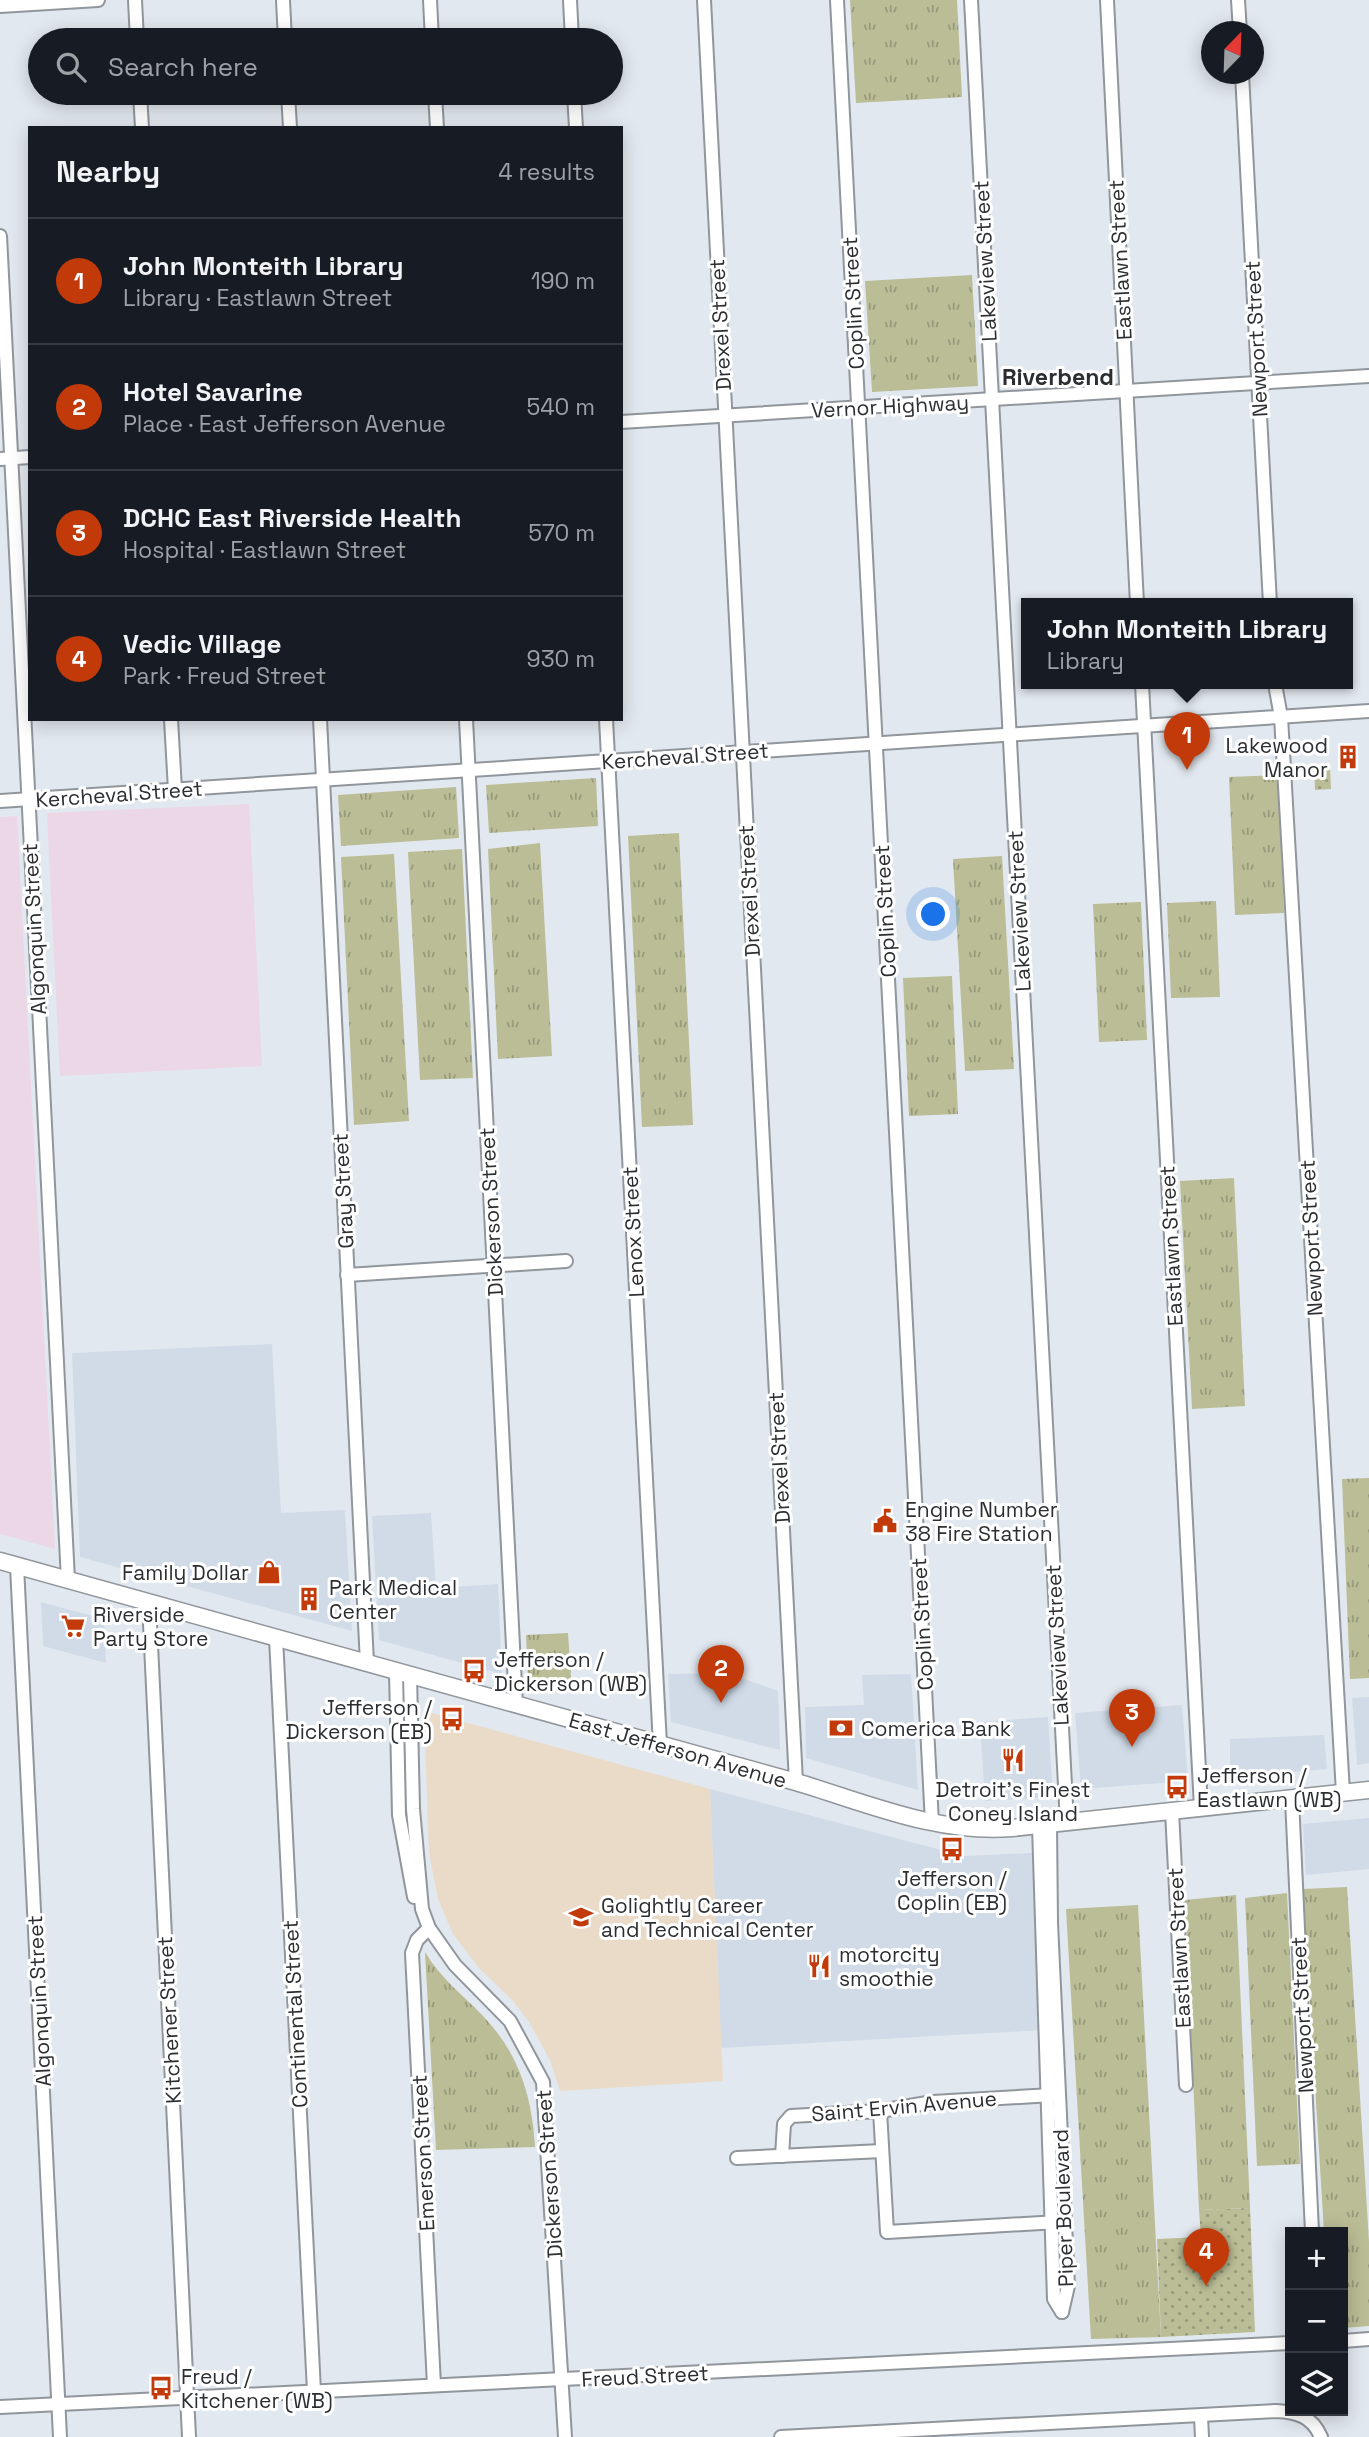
<!DOCTYPE html>
<meta charset="utf-8">
<style>
:root{--surface:#171b24;--page:#20242c;--text:#f1f3f6;--muted:#9ea1a6;--line:#363941;--accent:#c23a0a}
body{margin:0;font-family:"Space Grotesk",sans-serif;background:var(--page);color:var(--text)}
.controls{position:absolute;right:21px;bottom:21px;display:grid;overflow:hidden;border-radius:0px;box-shadow:0 4px 18px #0003}
.controls button{width:63px;height:63px;display:grid;place-items:center;padding:0;border:0;border-bottom:2px solid var(--line);background:var(--surface);color:var(--text);font:35px sans-serif}
.compass{position:absolute;left:1201px;top:21px;width:63px;height:63px;border-radius:50%;background:var(--surface);box-shadow:0 4px 18px #0003;rotate:23deg}
.you{position:absolute;left:934px;top:915px;width:24px;height:24px;margin:-18px;border:5px solid #fff;border-radius:50%;background:#1a73e8;box-shadow:0 0 0 10px #1a73e833}
.badge{display:grid;place-items:center;width:46px;height:46px;border-radius:50%;background:var(--accent);color:#fff;font-size:23px;font-weight:700}
.pin{position:absolute;translate:-50% -58px;filter:drop-shadow(0 2px 4px #0008)}
.pin::after{content:'';position:absolute;top:37px;width:24px;height:21px;background:inherit;clip-path:polygon(0 0,100% 0,50% 100%)}
.popup{position:absolute;left:1021px;top:598px;width:332px;height:91px;box-sizing:border-box;display:grid;place-content:center;border-radius:0px;background:var(--surface);filter:drop-shadow(0 2px 5px #0005);font-size:23px;white-space:nowrap;color:var(--muted)}
.popup b{font-size:26px;color:var(--text)}
.popup::after{content:'';position:absolute;left:50%;top:100%;margin-left:-14px;border:14px solid transparent;border-top-color:var(--surface)}
.list{margin:0;padding:0;list-style:none}
h2{display:flex;justify-content:space-between;align-items:center;height:91px;margin:0;padding:0 28px;font-size:30px}
h2 small{font-size:23px;font-weight:400;color:var(--muted)}
.list li{display:grid;grid-template-columns:46px 1fr auto;gap:21px;align-items:center;box-sizing:border-box;height:126px;padding:0 28px;border-top:2px solid var(--line)}
.list b{display:block;font-size:26px;white-space:nowrap}
.list p{margin:0;font-size:23px;white-space:nowrap;color:var(--muted)}
.list em{font-size:23px;font-style:normal;color:var(--muted)}
.icon{flex:none;width:38px;height:38px;fill:none;stroke:currentColor;stroke-width:2;stroke-linecap:round;stroke-linejoin:round}
.map{position:relative;flex:none;width:1369px;height:2437px;overflow:hidden}
.search{position:absolute;background:var(--surface);box-shadow:0 4px 18px #0003;left:28px;top:28px;width:595px;height:77px;display:flex;align-items:center;gap:18px;box-sizing:border-box;padding:0 24px;border-radius:38px;color:var(--muted);font-size:26px}
.panel{position:absolute;background:var(--surface);box-shadow:0 4px 18px #0003;left:28px;top:126px;width:595px;height:595px;border-radius:0px}
.map>svg:first-child{display:block}
.built{fill:#d0dbe7}
.industrial{fill:#ebd7e6}
.education{fill:#eadbc8}
.grass{fill:url(#grass-tufts)}
.park{fill:url(#park-dots)}
.lines{fill:none;stroke-linecap:round;stroke-linejoin:round}
.minor-casing{stroke:#90969c;stroke-width:16}
.major-casing{stroke:#90969c;stroke-width:19}
.minor{stroke:#fff;stroke-width:12}
.major{stroke:#fff;stroke-width:16}
.labels{text-anchor:middle;dominant-baseline:central;stroke-width:6;stroke-linejoin:round;paint-order:stroke}
.street-label{font-size:21px;fill:#2c2e31;stroke:#fff}
.poi-label{font-size:21px;fill:#2c2e31;stroke:#fff;text-anchor:start}
.neighbourhood-label{font-size:23px;font-weight:bold;fill:#2c2e31;stroke:#fff}
</style>
<div class="map">
<svg width="1369" height="2437" viewBox="0 0 1369 2437">
<defs>
<pattern id="grass-tufts" width="24" height="20" patternUnits="userSpaceOnUse" patternTransform="scale(1.75)"><rect width="24" height="20" fill="#babd95"/><path d="M3 7l-1-3M5 7V3M7 7l1-3M15 17l-1-3M17 17v-4M19 17l1-3" fill="none" stroke="#979a7a"/></pattern>
<pattern id="park-dots" width="8" height="8" patternUnits="userSpaceOnUse" patternTransform="scale(1.75)"><rect width="8" height="8" fill="#babd95"/><path d="M2 2h.1M6 6h.1" fill="none" stroke="#979a7a" stroke-width="1.8" stroke-linecap="round"/></pattern>
</defs>
<rect width="100%" height="100%" fill="#e2e8ef"/>
<g class="built">
<polygon points="272,1344 281,1513 345,1510 352,1631 80,1557 72,1353"/>
<polygon points="431,1513 436,1588 498,1584 502,1674 379,1640 372,1516"/>
<polygon points="41,1602 104,1619 106,1663 43,1646"/>
<polygon points="728,1673 778,1691 780,1750 671,1722 668,1674"/>
<polygon points="911,1674 918,1790 806,1758 805,1707 864,1705 862,1675"/>
<polygon points="1369,1697 1369,1763 1357,1765 1352,1698"/>
<polygon points="1182,1705 1188,1781 1081,1789 1075,1713"/>
<polygon points="1048,1717 1053,1797 985,1801 980,1722"/>
<polygon points="1324,1735 1327,1769 1230,1777 1230,1739"/>
<polygon points="710,1789 964,1856 1032,1853 1043,2030 721,2048"/>
<polygon points="1369,1818 1369,1869 1306,1875 1303,1824"/>
</g>
<g class="industrial">
<polygon points="249,804 262,1066 60,1076 47,813"/>
<polygon points="17,816 55,1549 0,1534 0,817"/>
</g>
<polygon class="education" points="424,1711 710,1789 723,2081 560,2091 550,2060 529,2022 513,2001 478,1967 453,1934 438,1899 429,1853"/>
<g class="grass">
<polygon points="850,0 957,0 962,97 856,103"/>
<polygon points="972,275 978,386 872,392 865,281"/>
<polygon points="1278,775 1284,913 1235,915 1229,777"/>
<polygon points="596,778 598,826 489,833 486,785"/>
<polygon points="456,787 459,838 341,846 338,795"/>
<polygon points="679,833 693,1125 642,1127 628,836"/>
<polygon points="540,843 552,1056 498,1059 488,849"/>
<polygon points="462,849 473,1078 420,1080 408,852"/>
<polygon points="394,854 409,1121 354,1125 341,857"/>
<polygon points="1002,856 1014,1069 965,1071 953,859"/>
<polygon points="1216,901 1220,997 1171,998 1167,903"/>
<polygon points="1141,902 1147,1040 1099,1042 1093,904"/>
<polygon points="952,976 958,1114 909,1116 903,978"/>
<polygon points="1234,1178 1245,1406 1192,1409 1180,1181"/>
<polygon points="1369,1478 1369,1678 1350,1679 1342,1479"/>
<polygon points="568,1633 572,1692 528,1681 526,1635"/>
<polygon points="1347,1887 1369,2242 1369,2326 1343,2328 1343,2232 1324,2232 1303,1889"/>
<polygon points="1287,1893 1300,2164 1257,2166 1245,1898"/>
<polygon points="1236,1895 1250,2208 1199,2210 1185,1900"/>
<polygon points="1138,1905 1161,2337 1091,2339 1066,1909"/>
<path d="M425,1952C440,1978 462,1994 482,2015C519,2053 532,2096 535,2147L436,2150Z"/>
</g>
<g class="park">
<polygon points="1314,768 1330,768 1331,789 1315,790"/>
<polygon points="1250,2208 1255,2332 1161,2337 1157,2239 1201,2237 1199,2210"/>
</g>
<g class="lines">
<g class="minor-casing">
<g id="minor">
<polyline points="135,0 137,40"/>
<polyline points="283,0 285,40"/>
<polyline points="430,0 432,40"/>
<polyline points="570,0 572,40"/>
<polyline points="704,0 796,1782"/>
<polyline points="837,0 932,1823"/>
<polyline points="971,0 1067,1823"/>
<polyline points="1107,0 1137,604"/>
<polyline points="1238,0 1240,32"/>
<polyline points="0,6 98,0"/>
<polyline points="1242,74 1270,604"/>
<polyline points="140,93 142,128"/>
<polyline points="288,93 290,128"/>
<polyline points="435,93 437,128"/>
<polyline points="574,93 576,128"/>
<polyline points="0,236 68,1580"/>
<polyline points="621,422 1369,376"/>
<polyline points="0,459 30,457"/>
<polyline points="1142,684 1201,1808"/>
<polyline points="1275,684 1281,717 1343,1793"/>
<polyline points="171,719 175,790"/>
<polyline points="320,719 367,1663"/>
<polyline points="466,719 516,1705"/>
<polyline points="606,719 660,1745"/>
<polyline points="0,801 1369,711"/>
<polyline points="347,1275 566,1261"/>
<polyline points="17,1566 60,2437"/>
<polyline points="149,1603 189,2437"/>
<polyline points="276,1638 314,2391"/>
<polyline points="396,1671 399,1815 414,1897"/>
<polyline points="410,1675 413,1809 422,1909 429,1928 455,1965 510,2021 543,2082 565,2437"/>
<polyline points="1292,1799 1312,2232"/>
<polyline points="1172,1811 1186,2085"/>
<polyline points="1050,1825 1051,1923 1068,2286 1062,2312"/>
<polyline points="1039,1826 1054,2299 1062,2312"/>
<polyline points="429,1928 417,1940 412,1953 434,2385"/>
<polyline points="880,2111 887,2232 1058,2222"/>
<polyline points="782,2156 784,2124 791,2116 880,2111 933,2102 1052,2095"/>
<polyline points="737,2158 882,2151"/>
<polyline points="1343,2341 1369,2339"/>
<polyline points="0,2407 1290,2343"/>
<polyline points="1201,2417 1202,2437"/>
<path d="M781,2437L1276,2411C1297,2412 1312,2416 1321,2437"/>
</g>
</g>
<g class="major-casing">
<path id="major" d="M0,1561L796,1782C867,1803 936,1834 1012,1828L1369,1790"/>
</g>
<use href="#minor" class="minor"/>
<use href="#major" class="major"/>
</g>
<defs>
<g id="building-bare" transform="scale(1.89)"><path d="M-4-6H4V6H1V3H-1V6H-4ZM-2.5-4.3h1.7v1.8h-1.7ZM.8-4.3h1.7v1.8H.8ZM-2.5-1h1.7V.8h-1.7ZM.8-1h1.7V.8H.8Z" fill="#c23a0a" stroke="#fff" stroke-width="2.5" paint-order="stroke"/></g>
<g id="civic-bare" transform="scale(1.89)"><path d="M-.6-6.5H3V-4.5H.6V-3L4-1V1h2V6H-6V1h2V-1L-.6-3ZM-1.2 2.5V6h2.4V2.5Z" fill="#c23a0a" stroke="#fff" stroke-width="2.5" paint-order="stroke"/></g>
<g id="shop-bare" transform="scale(1.89)"><path d="M-5-2.5h2.3a2.7 3.5 0 0 1 5.4 0H5L5.5 6h-11ZM-1.5-2.5h3a1.5 2.3 0 0 0-3 0Z" fill="#c23a0a" stroke="#fff" stroke-width="2.5" paint-order="stroke"/></g>
<g id="supermarket-bare" transform="scale(1.89)"><path d="M-6-5.5h2.5l.6 2H6L4.5 2H-2.5L-4.4-4H-6ZM-1.5 3.2a1.3 1.3 0 1 0 .1 0ZM3 3.2a1.3 1.3 0 1 0 .1 0Z" fill="#c23a0a" stroke="#fff" stroke-width="2.5" paint-order="stroke"/></g>
<g id="bus-bare" transform="scale(1.89)"><path d="M-5-6H5V4H4V6H2V4H-2V6H-4V4H-5ZM-3.5-4V0h7V-4ZM-3.5 1.2v1.5H-2V1.2ZM2 1.2v1.5H3.5V1.2Z" fill="#c23a0a" stroke="#fff" stroke-width="2.5" paint-order="stroke"/></g>
<g id="bank-bare" transform="scale(1.89)"><path d="M-6-4H6V4H-6ZM0-2.3a2.3 2.3 0 1 0 0 4.6a2.3 2.3 0 1 0 0-4.6Z" fill="#c23a0a" stroke="#fff" stroke-width="2.5" paint-order="stroke"/></g>
<g id="restaurant-bare" transform="scale(1.89)"><path d="M-5-6h1v4h1v-4h1v4h1v-4h1v5L-1.5 .5V6h-2V.5L-5-1ZM5-6V6H3V1.5H1.5Q1.5-4 5-6Z" fill="#c23a0a" stroke="#fff" stroke-width="2.5" paint-order="stroke"/></g>
<g id="school-bare" transform="scale(1.89)"><path d="M0-5L7-2L0 1L-7-2ZM-4 1L0 2.5L4 1V4Q0 6-4 4Z" fill="#c23a0a" stroke="#fff" stroke-width="2.5" paint-order="stroke"/></g>
</defs>
<g fill-rule="evenodd">
<use href="#building-bare" x="1348" y="757"/>
<use href="#civic-bare" x="885" y="1521"/>
<use href="#shop-bare" x="269" y="1572"/>
<use href="#building-bare" x="309" y="1599"/>
<use href="#supermarket-bare" x="73" y="1626"/>
<use href="#bus-bare" x="474" y="1671"/>
<use href="#bus-bare" x="452" y="1719"/>
<use href="#bank-bare" x="841" y="1728"/>
<use href="#restaurant-bare" x="1013" y="1760"/>
<use href="#bus-bare" x="1177" y="1787"/>
<use href="#bus-bare" x="952" y="1849"/>
<use href="#school-bare" x="581" y="1917"/>
<use href="#restaurant-bare" x="819" y="1966"/>
<use href="#bus-bare" x="161" y="2388"/>
</g>
<g class="labels">
<g class="street-label">
<text transform="translate(1120 260) rotate(-93)">Eastlawn Street</text>
<text transform="translate(985 261) rotate(-93)">Lakeview Street</text>
<text transform="translate(853 303) rotate(-93)">Coplin Street</text>
<text transform="translate(720 325) rotate(-93)">Drexel Street</text>
<text transform="translate(1256 339) rotate(-93)">Newport Street</text>
<text transform="translate(890 406) rotate(-3)">Vernor Highway</text>
<text transform="translate(685 756) rotate(-4)">Kercheval Street</text>
<text transform="translate(119 794) rotate(-4)">Kercheval Street</text>
<text transform="translate(749 891) rotate(-93)">Drexel Street</text>
<text transform="translate(885 911) rotate(-93)">Coplin Street</text>
<text transform="translate(1019 911) rotate(-93)">Lakeview Street</text>
<text transform="translate(34 929) rotate(-93)">Algonquin Street</text>
<text transform="translate(343 1191) rotate(-93)">Gray Street</text>
<text transform="translate(491 1212) rotate(-93)">Dickerson Street</text>
<text transform="translate(633 1232) rotate(-93)">Lenox Street</text>
<text transform="translate(1311 1238) rotate(-93)">Newport Street</text>
<text transform="translate(1171 1246) rotate(-93)">Eastlawn Street</text>
<text transform="translate(779 1458) rotate(-93)">Drexel Street</text>
<text transform="translate(922 1624) rotate(-93)">Coplin Street</text>
<text transform="translate(1057 1645) rotate(-93)">Lakeview Street</text>
<text transform="translate(678 1750) rotate(16)">East Jefferson Avenue</text>
<text transform="translate(1179 1948) rotate(-93)">Eastlawn Street</text>
<text transform="translate(39 2001) rotate(-93)">Algonquin Street</text>
<text transform="translate(295 2014) rotate(-93)">Continental Street</text>
<text transform="translate(1302 2015) rotate(-93)">Newport Street</text>
<text transform="translate(169 2020) rotate(-93)">Kitchener Street</text>
<text transform="translate(904 2106) rotate(-5)">Saint Ervin Avenue</text>
<text transform="translate(423 2153) rotate(-93)">Emerson Street</text>
<text transform="translate(549 2174) rotate(-94)">Dickerson Street</text>
<text transform="translate(1063 2208) rotate(-92)">Piper Boulevard</text>
<text transform="translate(645 2376) rotate(-3)">Freud Street</text>
</g>
<g class="poi-label">
<text x="1328" y="745" text-anchor="end">Lakewood<tspan x="1328" dy="24">Manor</tspan></text>
<text x="905" y="1509">Engine Number<tspan x="905" dy="24">38 Fire Station</tspan></text>
<text x="249" y="1572" text-anchor="end">Family Dollar</text>
<text x="329" y="1587">Park Medical<tspan x="329" dy="24">Center</tspan></text>
<text x="93" y="1614">Riverside<tspan x="93" dy="24">Party Store</tspan></text>
<text x="494" y="1659">Jefferson /<tspan x="494" dy="24">Dickerson (WB)</tspan></text>
<text x="432" y="1707" text-anchor="end">Jefferson /<tspan x="432" dy="24">Dickerson (EB)</tspan></text>
<text x="861" y="1728">Comerica Bank</text>
<text x="1197" y="1775">Jefferson /<tspan x="1197" dy="24">Eastlawn (WB)</tspan></text>
<text x="1013" y="1789" text-anchor="middle">Detroit's Finest<tspan x="1013" dy="24">Coney Island</tspan></text>
<text x="952" y="1878" text-anchor="middle">Jefferson /<tspan x="952" dy="24">Coplin (EB)</tspan></text>
<text x="601" y="1905">Golightly Career<tspan x="601" dy="24">and Technical Center</tspan></text>
<text x="839" y="1954">motorcity<tspan x="839" dy="24">smoothie</tspan></text>
<text x="181" y="2376">Freud /<tspan x="181" dy="24">Kitchener (WB)</tspan></text>
</g>
<g class="neighbourhood-label">
<text x="1058" y="377">Riverbend</text>
</g>
</g>
</svg>
<div class="controls">
<button>+</button>
<button>−</button>
<button><svg class="icon" aria-label="layers" viewBox="0 0 24 24"><path d="M12 4l9 5-9 5-9-5zM3 14l9 5 9-5"/></svg></button>
</div>
<svg class="compass" viewBox="-18 -18 36 36"><path d="M0-13l5 13h-10z" fill="#e53935"/><path d="M0 13l5-13h-10z" fill="#9ea1a6"/></svg>
<div class="you"></div>
<div class="pin badge" style="left:1187px;top:770px">1</div>
<div class="popup"><b>John Monteith Library</b>Library</div>
<div class="pin badge" style="left:721px;top:1703px">2</div>
<div class="pin badge" style="left:1132px;top:1747px">3</div>
<div class="pin badge" style="left:1206px;top:2286px">4</div>
<div class="search"><svg class="icon" aria-label="search" viewBox="0 0 24 24"><circle cx="10" cy="10" r="6"/><path d="M15 15l6 6"/></svg>Search here</div>
<section class="panel">
<h2>Nearby<small>4 results</small></h2>
<ul class="list">
<li><span class="badge">1</span><div><b>John Monteith Library</b><p>Library · Eastlawn Street</p></div><em>190 m</em></li>
<li><span class="badge">2</span><div><b>Hotel Savarine</b><p>Place · East Jefferson Avenue</p></div><em>540 m</em></li>
<li><span class="badge">3</span><div><b>DCHC East Riverside Health</b><p>Hospital · Eastlawn Street</p></div><em>570 m</em></li>
<li><span class="badge">4</span><div><b>Vedic Village</b><p>Park · Freud Street</p></div><em>930 m</em></li>
</ul>
</section>
</div>
